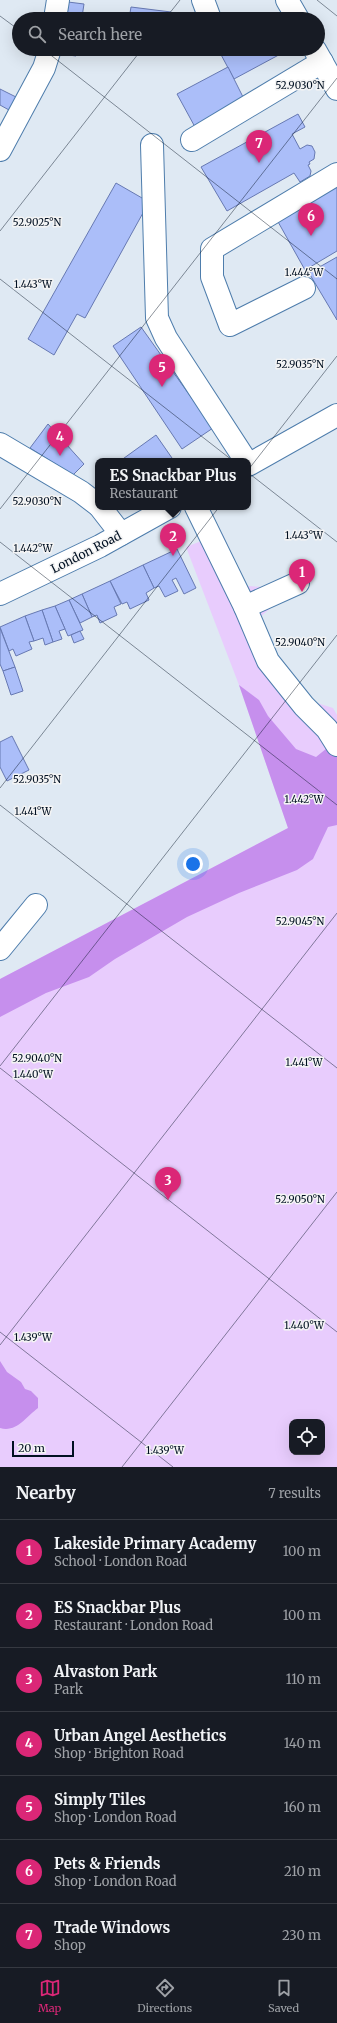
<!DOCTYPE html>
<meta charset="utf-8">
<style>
:root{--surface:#171b24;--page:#20242c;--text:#f1f3f6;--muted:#9ea1a6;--line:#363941;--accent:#db2777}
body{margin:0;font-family:Merriweather,serif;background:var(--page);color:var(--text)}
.controls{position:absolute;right:12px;bottom:12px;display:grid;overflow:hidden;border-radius:8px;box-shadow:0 4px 16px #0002}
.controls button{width:36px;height:36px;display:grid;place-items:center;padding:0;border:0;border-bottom:1px solid var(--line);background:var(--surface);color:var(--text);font:20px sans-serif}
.scale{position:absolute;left:12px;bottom:10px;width:62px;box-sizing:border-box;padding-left:4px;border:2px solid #011022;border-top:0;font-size:11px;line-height:14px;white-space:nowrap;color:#011022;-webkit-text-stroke:3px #f4f4f4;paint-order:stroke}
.you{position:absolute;left:193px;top:864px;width:14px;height:14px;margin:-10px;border:3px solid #fff;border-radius:50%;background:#1a73e8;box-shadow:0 0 0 6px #1a73e833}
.badge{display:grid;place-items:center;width:26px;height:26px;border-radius:50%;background:var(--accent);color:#fff;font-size:13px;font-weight:700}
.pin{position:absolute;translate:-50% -33px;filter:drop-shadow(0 1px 2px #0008)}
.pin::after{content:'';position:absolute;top:21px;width:14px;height:12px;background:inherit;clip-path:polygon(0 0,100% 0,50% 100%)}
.popup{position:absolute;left:95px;top:458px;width:156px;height:52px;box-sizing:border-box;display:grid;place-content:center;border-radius:8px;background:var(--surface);filter:drop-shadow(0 1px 3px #0005);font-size:13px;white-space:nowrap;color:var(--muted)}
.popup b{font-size:15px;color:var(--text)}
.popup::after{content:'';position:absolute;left:50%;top:100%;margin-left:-8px;border:8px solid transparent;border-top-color:var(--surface)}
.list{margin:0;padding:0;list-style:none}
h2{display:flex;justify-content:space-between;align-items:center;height:52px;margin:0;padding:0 16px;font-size:17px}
h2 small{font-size:13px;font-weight:400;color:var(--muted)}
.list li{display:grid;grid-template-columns:26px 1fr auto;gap:12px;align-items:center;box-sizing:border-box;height:64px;padding:0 16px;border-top:1px solid var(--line)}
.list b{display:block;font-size:15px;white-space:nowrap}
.list p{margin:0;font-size:13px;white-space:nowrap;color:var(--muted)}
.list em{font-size:13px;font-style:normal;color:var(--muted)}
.icon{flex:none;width:22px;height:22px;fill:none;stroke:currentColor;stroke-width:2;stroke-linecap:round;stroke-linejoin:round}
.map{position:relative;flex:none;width:337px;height:1467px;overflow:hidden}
.search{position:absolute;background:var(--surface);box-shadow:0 4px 16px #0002;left:12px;right:12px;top:12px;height:44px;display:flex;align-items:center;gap:10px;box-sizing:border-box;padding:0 14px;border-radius:22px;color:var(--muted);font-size:15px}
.sheet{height:500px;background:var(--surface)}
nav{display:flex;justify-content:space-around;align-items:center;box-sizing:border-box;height:56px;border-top:1px solid var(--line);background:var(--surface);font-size:11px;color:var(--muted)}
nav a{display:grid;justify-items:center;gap:2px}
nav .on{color:var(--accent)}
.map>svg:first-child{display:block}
.green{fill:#e8ccfd;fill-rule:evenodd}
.forest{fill:#c68fed}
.building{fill:#abbef9;stroke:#6779b2}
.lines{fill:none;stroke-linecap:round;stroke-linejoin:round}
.minor-casing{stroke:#4e7dac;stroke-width:24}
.major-casing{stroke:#4e7dac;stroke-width:24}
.minor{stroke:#fff;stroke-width:22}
.major{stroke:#fff;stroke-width:22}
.ticks{fill:none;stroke:#011022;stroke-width:1;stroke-opacity:0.45}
.labels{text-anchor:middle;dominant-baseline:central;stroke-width:3;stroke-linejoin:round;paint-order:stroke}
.street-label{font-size:12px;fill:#011022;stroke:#f4f4f4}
.ticks-label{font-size:10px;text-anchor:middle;fill:#011022;stroke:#f4f4f4;stroke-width:3;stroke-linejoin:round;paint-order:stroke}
</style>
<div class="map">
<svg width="337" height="1467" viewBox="0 0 337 1467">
<rect width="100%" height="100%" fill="#dfe9f3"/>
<path class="green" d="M222,533L247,586L265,587L272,607L260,617L280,663L314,702L333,708L337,715V1467H0V979L288,828L239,685L186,547ZM292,1422H322V1452H292Z"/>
<g class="forest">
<polygon points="239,685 259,700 268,716 296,749 316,757 337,740 337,825 328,827 313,859 297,870 239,893 187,917 115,959 89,977 46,993 0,1017 0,979 288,828"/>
<path d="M0,1361L7,1372L21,1382L25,1389L31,1391L38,1398V1408C26,1417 16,1433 0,1428Z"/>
</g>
<g class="building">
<polygon points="68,2 84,4 82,17 92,19 66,19"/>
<polygon points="131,7 171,12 171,19 129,19"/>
<polygon points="61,49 77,49 76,56 61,54"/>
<polygon points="218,49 287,49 288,50 234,79"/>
<polygon points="228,67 245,101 195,127 177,94"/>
<polygon points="0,89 16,97 9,110 0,105"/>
<polygon points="298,114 305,127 292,134 300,149 307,145 312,146 315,152 314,159 309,162 310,164 308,165 311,171 310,176 300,182 294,173 227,211 201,167"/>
<polygon points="116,183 149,202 85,318 77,314 54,355 28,339"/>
<polygon points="337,186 337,251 305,270 277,220"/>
<polygon points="337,257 337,320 309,273"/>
<polygon points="141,327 213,428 182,449 113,346"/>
<polygon points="48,424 84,464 73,475 30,448"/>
<polygon points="156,435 172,458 169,461 120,461"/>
<polygon points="177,549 196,588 184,594 176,578 172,580 178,591 165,597 159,586 154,588 143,565"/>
<polygon points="143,565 154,588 146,593 149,600 130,609 127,602 122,604 110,581"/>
<polygon points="110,581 121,604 114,607 117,615 100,623 97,615 92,617 82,594"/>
<polygon points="82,594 92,617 80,623 69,600"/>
<polygon points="69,600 83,630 68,636 55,606"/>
<polygon points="55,606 65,629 59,631 62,639 53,642 42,610"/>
<polygon points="42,610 53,642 45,645 43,638 34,641 25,616"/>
<polygon points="25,616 34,641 29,642 32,649 16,656 13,649 9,651 0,627"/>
<polygon points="0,628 15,667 3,671 0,664"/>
<polygon points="80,631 84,639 74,643 71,635"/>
<polygon points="15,667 23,691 11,695 3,671"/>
<polygon points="12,736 29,770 7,781 0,767 0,742"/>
</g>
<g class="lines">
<g class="minor-casing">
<g id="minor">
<polyline points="203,0 209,16"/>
<polyline points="287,0 298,19"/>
<polyline points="55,19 58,0"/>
<polyline points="315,50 337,89"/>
<polyline points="192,140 322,62"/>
<polyline points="152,145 157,318 166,338 246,461"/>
<polyline points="0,150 44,68 50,49"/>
<polyline points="304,288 230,325 212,277 212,249 337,174"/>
<polyline points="0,444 81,492 98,505"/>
<polyline points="100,507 121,534"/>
<polyline points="196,507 245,607 268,661 304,706 327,729 337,745"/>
<polyline points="245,607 298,583"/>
<polyline points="0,949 36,905"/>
</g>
</g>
<g class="major-casing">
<g id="major">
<polyline points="248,465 337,415"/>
<polyline points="0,594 100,546 170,507"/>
</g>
</g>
<use href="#minor" class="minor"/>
<use href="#major" class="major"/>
</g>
<path class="ticks" d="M317,0L337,16M0,16L19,30M165,19L180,0M43,49L337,279M0,231L142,49M0,279L337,542M0,509L337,78M0,542L337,805M0,788L337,356M0,805L337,1068M0,1066L337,635M0,1068L337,1332M0,1332L173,1467M0,1345L337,913M122,1467L337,1192"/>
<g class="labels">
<g class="street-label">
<text transform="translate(86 552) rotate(-27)">London Road</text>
</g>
</g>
<g class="ticks-label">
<text x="300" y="89">52.9030°N</text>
<text x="37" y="226">52.9025°N</text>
<text x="304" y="276">1.444°W</text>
<text x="33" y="288">1.443°W</text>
<text x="300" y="368">52.9035°N</text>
<text x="37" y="505">52.9030°N</text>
<text x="304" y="539">1.443°W</text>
<text x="33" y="552">1.442°W</text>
<text x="300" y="646">52.9040°N</text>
<text x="37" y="783">52.9035°N</text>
<text x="304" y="803">1.442°W</text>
<text x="33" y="815">1.441°W</text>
<text x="300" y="925">52.9045°N</text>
<text x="37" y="1062">52.9040°N</text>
<text x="304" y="1066">1.441°W</text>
<text x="33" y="1078">1.440°W</text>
<text x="300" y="1203">52.9050°N</text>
<text x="304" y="1329">1.440°W</text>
<text x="33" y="1341">1.439°W</text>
<text x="165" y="1454">1.439°W</text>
</g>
</svg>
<div class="controls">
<button><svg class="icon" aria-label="locate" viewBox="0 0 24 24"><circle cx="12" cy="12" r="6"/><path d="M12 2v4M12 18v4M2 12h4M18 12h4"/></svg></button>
</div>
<div class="scale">20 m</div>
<div class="you"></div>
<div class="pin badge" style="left:302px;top:592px">1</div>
<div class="pin badge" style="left:173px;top:556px">2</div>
<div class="popup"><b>ES Snackbar Plus</b>Restaurant</div>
<div class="pin badge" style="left:168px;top:1200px">3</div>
<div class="pin badge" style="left:60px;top:456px">4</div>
<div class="pin badge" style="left:162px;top:387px">5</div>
<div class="pin badge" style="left:311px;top:236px">6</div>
<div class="pin badge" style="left:259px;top:163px">7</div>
<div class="search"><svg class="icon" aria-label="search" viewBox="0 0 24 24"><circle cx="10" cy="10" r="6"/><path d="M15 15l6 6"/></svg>Search here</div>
</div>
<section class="sheet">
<h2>Nearby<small>7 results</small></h2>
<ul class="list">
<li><span class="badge">1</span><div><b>Lakeside Primary Academy</b><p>School · London Road</p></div><em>100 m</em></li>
<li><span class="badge">2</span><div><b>ES Snackbar Plus</b><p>Restaurant · London Road</p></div><em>100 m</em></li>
<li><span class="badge">3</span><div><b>Alvaston Park</b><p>Park</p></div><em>110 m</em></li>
<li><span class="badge">4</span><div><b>Urban Angel Aesthetics</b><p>Shop · Brighton Road</p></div><em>140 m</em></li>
<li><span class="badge">5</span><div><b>Simply Tiles</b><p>Shop · London Road</p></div><em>160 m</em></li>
<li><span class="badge">6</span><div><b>Pets &amp; Friends</b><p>Shop · London Road</p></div><em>210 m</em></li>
<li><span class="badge">7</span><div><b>Trade Windows</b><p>Shop</p></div><em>230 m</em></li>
</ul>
</section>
<nav>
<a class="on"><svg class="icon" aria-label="map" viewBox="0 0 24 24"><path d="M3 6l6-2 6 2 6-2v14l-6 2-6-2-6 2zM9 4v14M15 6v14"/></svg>Map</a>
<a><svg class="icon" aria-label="directions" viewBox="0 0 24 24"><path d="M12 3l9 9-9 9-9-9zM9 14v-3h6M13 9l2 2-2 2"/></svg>Directions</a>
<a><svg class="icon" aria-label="saved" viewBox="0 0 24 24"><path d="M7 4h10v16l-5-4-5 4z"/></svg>Saved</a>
</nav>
